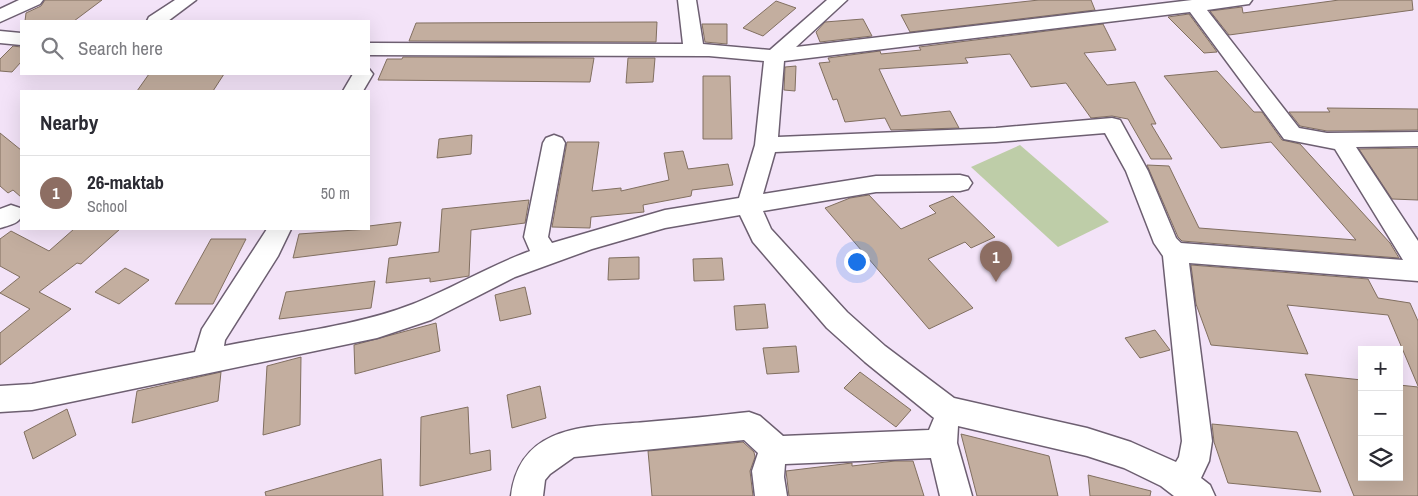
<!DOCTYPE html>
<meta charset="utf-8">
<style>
:root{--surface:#fff;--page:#f7f7f7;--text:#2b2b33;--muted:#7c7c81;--line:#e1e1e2;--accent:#be2e34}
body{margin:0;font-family:"Archivo Narrow",sans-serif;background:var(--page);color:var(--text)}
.controls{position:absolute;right:15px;bottom:15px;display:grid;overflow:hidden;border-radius:0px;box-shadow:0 5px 20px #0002}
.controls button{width:45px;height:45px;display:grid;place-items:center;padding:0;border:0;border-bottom:1px solid var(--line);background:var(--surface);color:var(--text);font:25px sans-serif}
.you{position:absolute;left:856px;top:261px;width:18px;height:18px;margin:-12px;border:4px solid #fff;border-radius:50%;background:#1a73e8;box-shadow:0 0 0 8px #1a73e833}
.badge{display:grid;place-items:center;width:32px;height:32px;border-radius:50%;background:var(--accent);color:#fff;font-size:16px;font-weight:700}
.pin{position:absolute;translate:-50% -41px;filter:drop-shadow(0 1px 2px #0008)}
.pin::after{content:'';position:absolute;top:26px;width:18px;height:15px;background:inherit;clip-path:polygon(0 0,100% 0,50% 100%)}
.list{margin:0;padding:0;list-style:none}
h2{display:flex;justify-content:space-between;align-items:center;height:65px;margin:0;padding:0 20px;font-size:21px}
h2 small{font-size:16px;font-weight:400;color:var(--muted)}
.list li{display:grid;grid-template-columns:32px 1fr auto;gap:15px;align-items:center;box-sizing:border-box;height:75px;padding:0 20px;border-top:1px solid var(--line)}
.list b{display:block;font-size:19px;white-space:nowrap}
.list p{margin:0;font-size:16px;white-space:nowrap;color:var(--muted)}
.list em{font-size:16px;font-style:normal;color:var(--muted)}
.icon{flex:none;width:28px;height:28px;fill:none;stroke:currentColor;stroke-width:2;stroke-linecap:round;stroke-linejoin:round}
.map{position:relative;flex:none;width:1418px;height:496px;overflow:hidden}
.search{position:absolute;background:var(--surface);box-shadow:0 5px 20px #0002;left:20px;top:20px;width:350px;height:55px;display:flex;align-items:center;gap:12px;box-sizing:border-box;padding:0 18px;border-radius:0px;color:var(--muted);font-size:19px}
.panel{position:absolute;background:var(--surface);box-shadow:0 5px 20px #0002;left:20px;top:90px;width:350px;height:140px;border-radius:0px}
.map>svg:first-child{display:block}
.green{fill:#becda8}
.building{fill:#c3ae9f;stroke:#816f60}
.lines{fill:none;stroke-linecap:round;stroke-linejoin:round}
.minor-casing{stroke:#6d5f71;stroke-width:3}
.minor{fill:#fff;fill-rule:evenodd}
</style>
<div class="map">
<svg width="1418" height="496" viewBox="0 0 1418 496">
<rect width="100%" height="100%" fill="#f3e3f8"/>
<polygon class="green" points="1020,145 1109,222 1058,247 971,167"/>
<g class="building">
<polygon points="45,0 102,0 74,21 25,21 26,13 41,6"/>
<polygon points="1039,0 1091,0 1095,10 910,32 901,15"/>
<polygon points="1339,0 1412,0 1413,10 1229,35 1210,11 1242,7 1243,13"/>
<polygon points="776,1 796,8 763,36 743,28"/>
<polygon points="1189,14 1217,52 1204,53 1168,17"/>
<polygon points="863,19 872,36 820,42 816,32 825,22"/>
<polygon points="657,22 656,42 409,41 416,23"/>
<polygon points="702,24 727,24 727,44 705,42"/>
<polygon points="1103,24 1116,50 1084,53 1107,85 1135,82 1156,124 1151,124 1172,159 1151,159 1128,119 1112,116 1091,118 1066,83 1031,87 1010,54 965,58 968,63 879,69 901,116 950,111 959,128 891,130 885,118 845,122 837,99 833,100 819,63 830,62 828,58 880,51 881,54 921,50 919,47"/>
<polygon points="13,46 21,47 21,62 12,72 0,71 0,59"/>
<polygon points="403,57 594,58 590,82 378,80 387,59 402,59"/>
<polygon points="628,58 655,58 653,82 626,83"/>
<polygon points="796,66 795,91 784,90 785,67"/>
<polygon points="1217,71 1254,112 1262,112 1282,140 1300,144 1390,243 1399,258 1182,241 1178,237 1147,165 1169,166 1199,228 1356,240 1271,142 1221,148 1164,76"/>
<polygon points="149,74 224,74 213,91 137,91"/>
<polygon points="703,76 730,76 732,139 703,139"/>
<polygon points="1327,108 1418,109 1418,130 1327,131 1300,126 1289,112 1330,112"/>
<polygon points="0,133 21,150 21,197 13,190 8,193 0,186"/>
<polygon points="472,135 471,154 437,158 439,139"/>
<polygon points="567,142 599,142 592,191 621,188 621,191 669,180 664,153 683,151 688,169 728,164 733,185 692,190 691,196 643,205 644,212 591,217 590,228 552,227"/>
<polygon points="1418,148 1418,200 1392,199 1359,149"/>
<polygon points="869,195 901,229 936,213 929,206 953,196 995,237 971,248 965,242 928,259 973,308 929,329 825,208 850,198"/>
<polygon points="529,200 525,223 471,230 469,276 430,282 430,278 386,283 389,258 439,252 442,209"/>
<polygon points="401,222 397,245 293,258 299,234 369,229 369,226"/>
<polygon points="74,229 120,229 81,264 77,263 39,292 71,309 0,365 0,333 30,309 0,293 20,277 0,266 0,239 11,231 49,251"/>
<polygon points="211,239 246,239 213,304 175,304"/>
<polygon points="639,257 639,279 608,280 609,258"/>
<polygon points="722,258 724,280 694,281 693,259"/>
<polygon points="1191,265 1368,279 1378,298 1410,303 1418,321 1418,386 1388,315 1287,305 1308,354 1211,345 1196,304"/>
<polygon points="125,268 149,280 119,304 95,292"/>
<polygon points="375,281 371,308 279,319 286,292"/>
<polygon points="525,287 531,314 500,321 495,295"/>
<polygon points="765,304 768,328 736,330 734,306"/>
<polygon points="436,323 440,351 355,374 354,345"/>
<polygon points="1155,330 1170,350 1140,358 1125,338"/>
<polygon points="796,346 799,372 767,374 763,348"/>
<polygon points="301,357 300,425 263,435 267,366"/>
<polygon points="221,372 218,401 132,423 137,391"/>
<polygon points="860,372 911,410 896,427 844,388"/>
<polygon points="1305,374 1362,380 1362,477 1399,477 1399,385 1418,387 1418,496 1354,496"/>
<polygon points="540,386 546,418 512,428 507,395"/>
<polygon points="468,407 470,454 490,450 491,470 420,486 421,417"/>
<polygon points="67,409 76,435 33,459 24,432"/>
<polygon points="1212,424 1297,432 1321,492 1228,483 1214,442"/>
<polygon points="961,434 1049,456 1058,496 977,496"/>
<polygon points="743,442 754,452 755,457 750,471 753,496 652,496 648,451"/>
<polygon points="381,459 383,496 266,496 265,492"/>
<polygon points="895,461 913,461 924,496 789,496 786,471 852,463 852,466"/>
<polygon points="1088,475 1151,491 1150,496 1090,496"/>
</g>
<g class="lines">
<g class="minor-casing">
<g id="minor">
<polygon points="19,0 43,0 40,4 0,22 0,9"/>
<polygon points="175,0 196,0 168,21 147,21 149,17"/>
<path d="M678,0H696L703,44L770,50L827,0H847L796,47L1192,0H1252L1249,4L1207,10L1299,128L1327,133L1418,132V146L1356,147L1418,241V281L1189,263L1212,441L1209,461L1201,478L1210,485L1215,496H1174L1161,486L1124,468L1087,456L958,426L957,443L972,496H940L931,458L785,464L784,477L787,496H755L752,471L758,453L744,440L574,457L550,474L545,480L543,496H511C520,422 590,427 646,422C681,419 715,416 749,412L760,416L783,436L929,430L934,418L865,362L827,328L753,242L740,215L665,228L592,249L515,277L431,320L377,338L32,410L0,412V386L32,384L195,352L202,329L267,229H291L278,256L225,340L224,346C283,334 357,326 413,304C453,288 489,266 530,251L524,237L543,143L546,138L554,135L562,138L565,143L548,237L552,243L665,210L739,198L755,145L764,61L709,56L369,55V43L683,44ZM1190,12L1284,139L1335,149L1403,260L1181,243L1176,238L1148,171L1120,120L1112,118L996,128L778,137L784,61ZM1105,133L1126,171L1154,243L1163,256L1182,441L1179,457L1176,462L1131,442L1087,428L954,398L885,346L847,312L771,229L763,211L876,192L960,191L968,189L972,183L968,177L960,175L876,176L763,194L775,152L996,142Z"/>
<polygon points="0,31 21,33 21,45 0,43"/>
<polygon points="369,69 373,74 363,91 343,91 353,74 369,74"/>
<path d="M11,205L20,208C26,222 11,225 0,228V209Z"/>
</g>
</g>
<use href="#minor" class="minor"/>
</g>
</svg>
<div class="controls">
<button>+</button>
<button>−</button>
<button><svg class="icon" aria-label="layers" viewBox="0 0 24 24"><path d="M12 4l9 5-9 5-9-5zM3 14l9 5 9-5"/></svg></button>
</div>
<div class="you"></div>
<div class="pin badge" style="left:996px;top:282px;background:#8d6e63">1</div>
<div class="search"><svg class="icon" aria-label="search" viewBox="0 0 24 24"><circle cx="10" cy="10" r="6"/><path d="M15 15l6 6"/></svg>Search here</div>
<section class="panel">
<h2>Nearby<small></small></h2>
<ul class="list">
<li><span class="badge" style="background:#8d6e63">1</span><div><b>26-maktab</b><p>School</p></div><em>50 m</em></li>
</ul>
</section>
</div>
